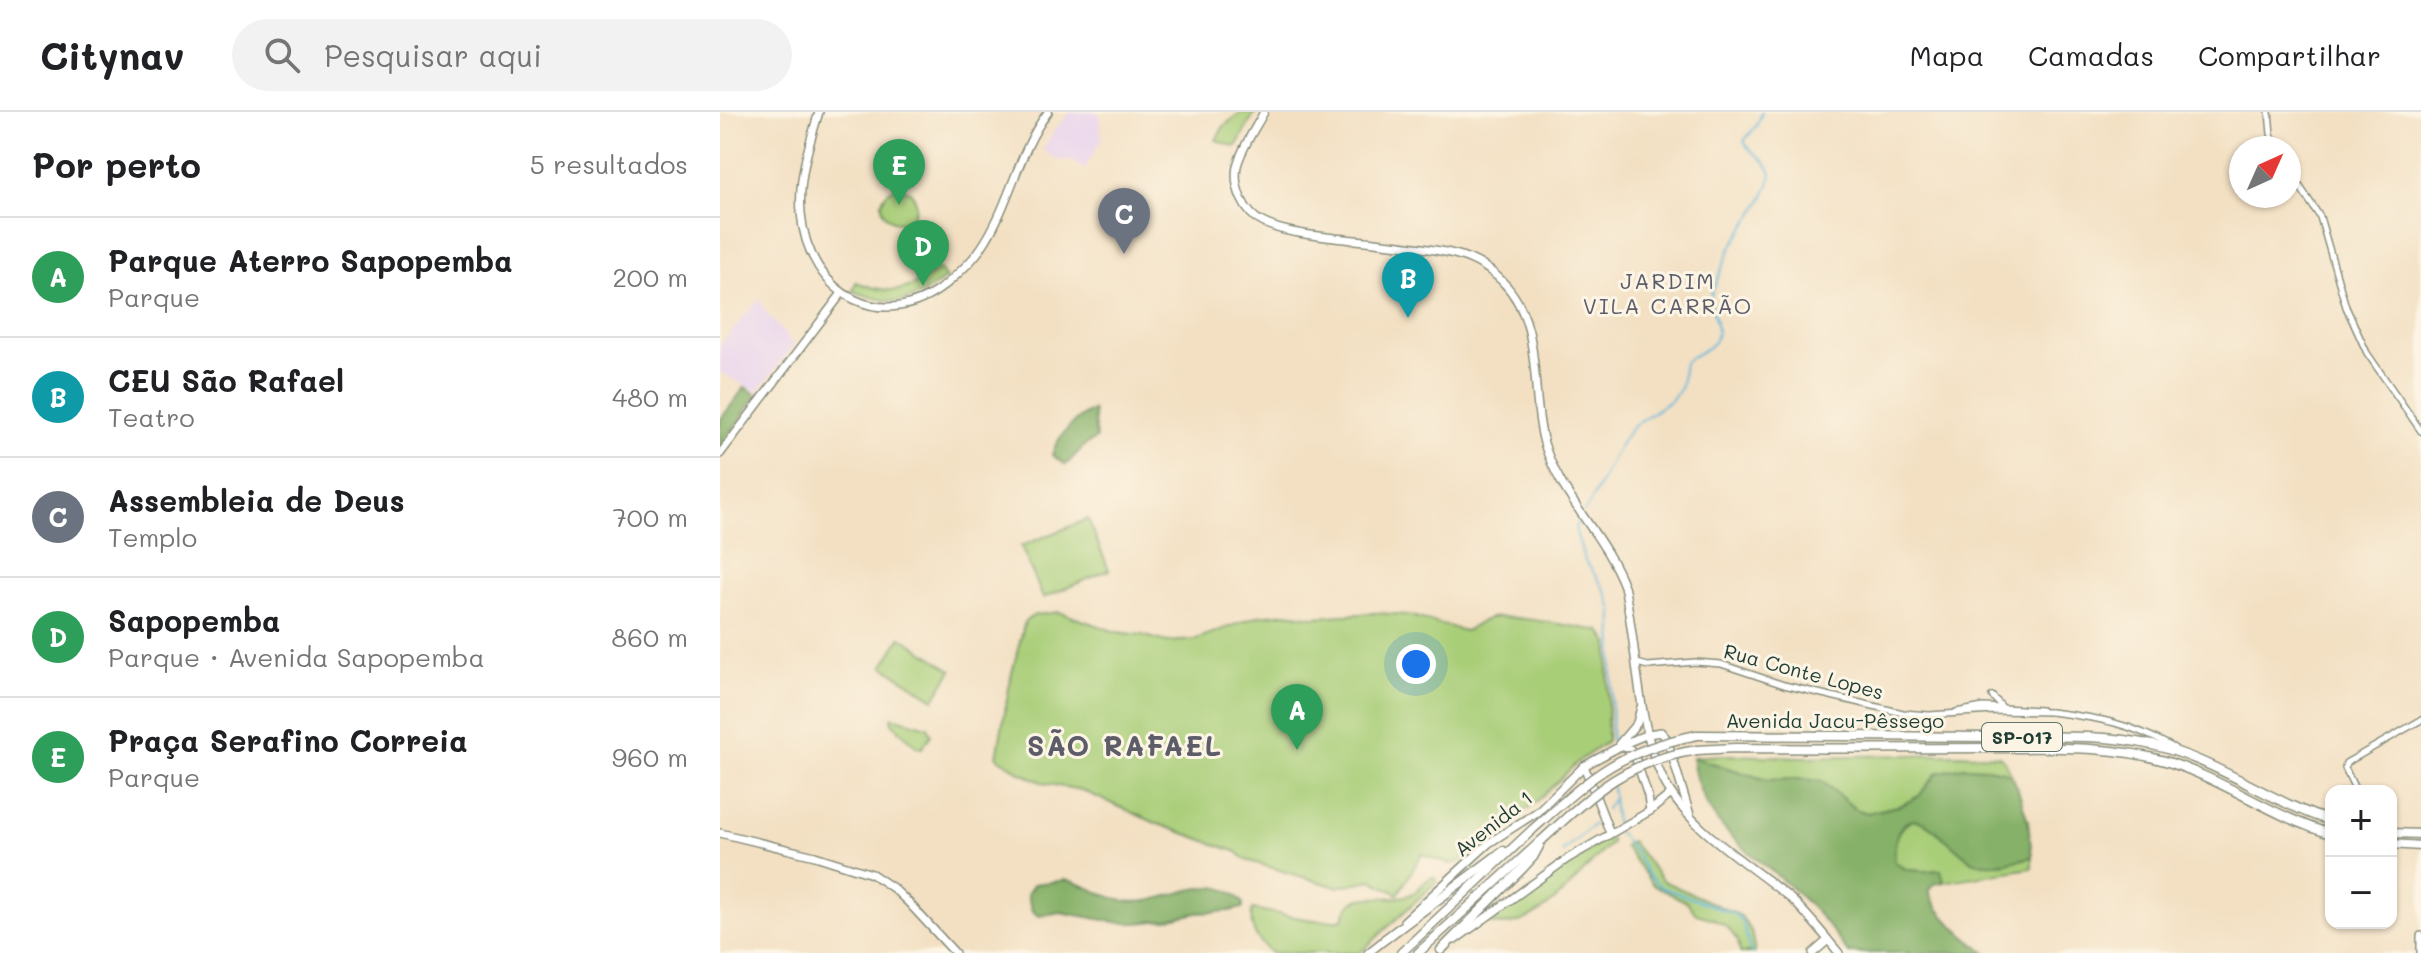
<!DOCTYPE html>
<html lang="pt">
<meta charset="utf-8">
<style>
:root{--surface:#fff;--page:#f2f2f2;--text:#202124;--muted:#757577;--line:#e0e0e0;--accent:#ea580c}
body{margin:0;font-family:Mali,sans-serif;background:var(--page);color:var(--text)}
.controls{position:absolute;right:24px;bottom:24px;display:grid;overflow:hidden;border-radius:16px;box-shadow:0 2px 6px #0004}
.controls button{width:72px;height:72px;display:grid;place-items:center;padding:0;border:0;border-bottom:2px solid var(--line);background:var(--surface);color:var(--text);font:40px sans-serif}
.compass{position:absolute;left:1509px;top:24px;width:72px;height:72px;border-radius:50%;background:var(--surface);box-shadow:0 2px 6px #0004;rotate:45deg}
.you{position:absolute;left:696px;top:552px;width:28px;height:28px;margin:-20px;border:6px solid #fff;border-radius:50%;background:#1a73e8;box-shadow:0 0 0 12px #1a73e833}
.badge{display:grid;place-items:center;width:52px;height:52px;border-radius:50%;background:var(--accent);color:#fff;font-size:26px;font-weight:700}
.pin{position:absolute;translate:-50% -66px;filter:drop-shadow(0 2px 4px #0008)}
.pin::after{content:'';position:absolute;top:42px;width:28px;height:24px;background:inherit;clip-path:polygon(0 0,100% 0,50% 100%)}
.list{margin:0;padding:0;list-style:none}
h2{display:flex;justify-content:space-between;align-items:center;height:104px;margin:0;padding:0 32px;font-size:34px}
h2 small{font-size:26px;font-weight:400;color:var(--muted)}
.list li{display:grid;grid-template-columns:52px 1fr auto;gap:24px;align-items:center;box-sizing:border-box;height:120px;padding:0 32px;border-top:2px solid var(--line)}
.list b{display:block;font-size:30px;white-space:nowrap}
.list p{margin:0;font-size:26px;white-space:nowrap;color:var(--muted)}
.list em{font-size:26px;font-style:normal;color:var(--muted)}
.icon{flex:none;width:44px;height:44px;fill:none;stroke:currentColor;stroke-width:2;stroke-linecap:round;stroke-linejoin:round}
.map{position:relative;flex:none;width:1701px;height:841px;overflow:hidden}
header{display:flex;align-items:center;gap:48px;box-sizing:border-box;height:112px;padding:0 40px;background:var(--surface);border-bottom:2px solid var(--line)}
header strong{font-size:38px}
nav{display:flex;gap:44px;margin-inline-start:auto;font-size:28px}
.search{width:560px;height:72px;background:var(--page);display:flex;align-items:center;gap:20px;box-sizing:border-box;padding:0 28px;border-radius:44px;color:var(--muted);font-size:30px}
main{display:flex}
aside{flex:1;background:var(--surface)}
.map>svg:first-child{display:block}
.built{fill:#e8d2ee}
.green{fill:#a9ce78;stroke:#648656;stroke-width:2}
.forest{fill:#86b168;stroke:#52774e;stroke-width:2}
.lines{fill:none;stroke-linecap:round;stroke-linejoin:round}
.stream{stroke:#5cb5d9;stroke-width:2}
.minor-casing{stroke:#898e7c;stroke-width:8}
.major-casing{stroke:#898e7c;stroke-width:10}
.highway-casing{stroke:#898e7c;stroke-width:11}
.minor{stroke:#fff;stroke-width:5}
.major{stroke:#fff;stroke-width:7}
.highway{stroke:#fff;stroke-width:8}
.highway-bridge-casing{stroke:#898e7c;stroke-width:11;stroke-linecap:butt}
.highway-bridge{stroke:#fff;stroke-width:8}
.labels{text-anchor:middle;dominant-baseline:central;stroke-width:6;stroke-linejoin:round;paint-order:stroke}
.shield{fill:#fcf5e5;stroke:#617469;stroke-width:2}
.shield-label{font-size:18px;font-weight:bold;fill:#1f3d34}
.street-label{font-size:20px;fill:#1f3d34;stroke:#fcf5e5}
.neighbourhood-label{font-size:22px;letter-spacing:2px;fill:#5d5c69;stroke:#fcf5e5}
.district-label{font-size:28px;font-weight:bold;letter-spacing:2px;fill:#5d5c69;stroke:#fcf5e5}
</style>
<header>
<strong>Citynav</strong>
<div class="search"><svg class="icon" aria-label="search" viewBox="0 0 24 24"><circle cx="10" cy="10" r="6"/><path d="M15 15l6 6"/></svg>Pesquisar aqui</div>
<nav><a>Mapa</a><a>Camadas</a><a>Compartilhar</a></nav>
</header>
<main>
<aside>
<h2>Por perto<small>5 resultados</small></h2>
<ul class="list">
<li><span class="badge" style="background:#2e9e5b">A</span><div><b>Parque Aterro Sapopemba</b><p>Parque</p></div><em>200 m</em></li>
<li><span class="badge" style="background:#0f9aa8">B</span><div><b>CEU São Rafael</b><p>Teatro</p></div><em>480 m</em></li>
<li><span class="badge" style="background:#6b7280">C</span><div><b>Assembleia de Deus</b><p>Templo</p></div><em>700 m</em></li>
<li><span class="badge" style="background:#2e9e5b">D</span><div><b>Sapopemba</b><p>Parque · Avenida Sapopemba</p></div><em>860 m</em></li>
<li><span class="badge" style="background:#2e9e5b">E</span><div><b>Praça Serafino Correia</b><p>Parque</p></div><em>960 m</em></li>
</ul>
</aside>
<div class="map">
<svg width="1701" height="841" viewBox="0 0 1701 841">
<rect width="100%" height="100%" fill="#fcf5e5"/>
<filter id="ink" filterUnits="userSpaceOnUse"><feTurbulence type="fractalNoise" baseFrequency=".0125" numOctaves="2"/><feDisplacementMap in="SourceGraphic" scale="16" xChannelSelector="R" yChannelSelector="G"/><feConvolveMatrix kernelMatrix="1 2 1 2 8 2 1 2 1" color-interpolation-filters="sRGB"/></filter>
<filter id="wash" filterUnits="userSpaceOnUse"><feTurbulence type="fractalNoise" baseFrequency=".006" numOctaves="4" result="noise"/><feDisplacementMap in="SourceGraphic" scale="32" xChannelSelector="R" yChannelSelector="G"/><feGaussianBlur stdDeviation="1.8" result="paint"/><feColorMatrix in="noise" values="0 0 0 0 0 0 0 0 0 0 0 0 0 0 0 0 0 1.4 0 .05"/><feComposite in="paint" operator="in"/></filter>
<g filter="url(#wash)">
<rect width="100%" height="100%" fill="#f3e0c3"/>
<g class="built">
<polygon points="350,0 379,0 382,26 365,57 349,48 339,48 323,38 334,19"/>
<polygon points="39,187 48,203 74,233 37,280 0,260 0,233"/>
</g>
<g class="green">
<polygon points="522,0 535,0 516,35 496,28 504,14"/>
<circle cx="179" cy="93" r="17"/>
<path d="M219,157L226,166C189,194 175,194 133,179L136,170C173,184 186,181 219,157Z"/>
<polygon points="368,407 389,458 323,486 301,434"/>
<path d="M339,500L396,520L422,523L447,530L474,528L538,504L567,501L594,505L655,501L688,503L745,519C753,516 759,510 767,507C784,500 859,516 881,519L889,532L887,630L860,648L816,690L739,750L729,752L702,742L678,782L652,768L616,775L526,748L517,740L438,712L361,678L324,671L303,662L277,645L291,565L305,509L315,503Z"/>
<polygon points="181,525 232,558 214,587 163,554"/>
<polygon points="173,605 208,615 211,623 202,636 197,635 172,611 171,607"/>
<polygon points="1239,642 1279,644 1284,648 1292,664 1283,659 1267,656 1243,655 1217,661 1199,684 1182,693 1147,701 1135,697 1103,670 1085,667 1047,668 972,645 1003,643 1084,645"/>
<path d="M1198,707L1207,711L1222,725L1281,752L1312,745V756L1224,770L1220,758C1204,759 1188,762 1175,750C1173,732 1177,711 1198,707Z"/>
<path d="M885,727H891V731C859,760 816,827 766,810Z"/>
<polygon points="911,729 943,769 1021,804 1031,819 1035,841 1020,841 1018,829 1007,815 994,807 976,802 967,790 933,773 904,734"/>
<path d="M713,765L717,769L715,771L640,841H551C536,827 529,817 532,797C553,800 607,815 624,806C630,774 665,792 689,783C700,780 702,768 713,765Z"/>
</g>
<g class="forest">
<polygon points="25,275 37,283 0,336 0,308"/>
<path d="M373,298L376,327L365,333L346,353L332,343C337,324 356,306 373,298Z"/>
<path d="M972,645L1047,668L1085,667L1103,670L1135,697L1147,701L1182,693L1199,684L1217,661L1243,655L1267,656L1283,659L1292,664L1297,675L1308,709L1312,745C1294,749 1273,756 1255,750C1236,744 1202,691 1182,714C1174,723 1174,739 1175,750C1188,762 1204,759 1221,758L1224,770L1214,772L1209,778C1214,801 1247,827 1266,841H1128C1113,818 1095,797 1075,779C1029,737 980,714 972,645Z"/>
<path d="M347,768C367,773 386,786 405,789C447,796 492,753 523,791V796L509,799L477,801L447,808L416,811H401L340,800L319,804L312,799L307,782L314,772Z"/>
</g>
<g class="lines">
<g class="stream">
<path d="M864,400C881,375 890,346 907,322C920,303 951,295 960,276C963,269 962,259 964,251C972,243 983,240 991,233C1006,220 988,198 991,183C998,167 1004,148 1013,132C1022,117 1059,72 1049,56C1043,44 1029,41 1024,29L1037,13L1042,0"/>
<polyline points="860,405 855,416 864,447 884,476 893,497 891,629"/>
<polyline points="892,675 896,716"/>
<polyline points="886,697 892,688"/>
<polyline points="899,721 916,742 928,763 941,775 1015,802 1023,811 1031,841"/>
<polyline points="842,740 874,712"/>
</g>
</g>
</g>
<g filter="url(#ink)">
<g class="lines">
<g class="minor-casing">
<g id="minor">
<polyline points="1549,0 1551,22 1557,36"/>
<polyline points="1569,58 1600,105 1626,195 1647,241 1701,319"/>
<polyline points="917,551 928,554 975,550 1001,552 1064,573 1183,601 1209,603 1274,599 1330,600"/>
<polyline points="1272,584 1282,595"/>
<polyline points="1236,600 1263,595 1321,598"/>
<path d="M1330,600C1380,606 1410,611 1454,636"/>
<polyline points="1636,679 1625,656 1626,651 1701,608"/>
</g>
</g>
<g class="major-casing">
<g id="major">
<path d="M99,0C89,33 78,66 81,101C88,184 167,227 232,167C242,158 254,147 261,136C290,94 297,41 328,0"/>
<path d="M544,0C535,17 522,35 517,54C513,75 524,102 544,111C565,121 592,123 615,126C653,130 692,133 730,141C749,145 768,155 782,169C825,212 809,278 824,331C840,385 884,422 904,474C917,532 917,612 942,665C966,716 1028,751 1070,786C1088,802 1103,822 1119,841"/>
<polyline points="0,342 122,181"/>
<polyline points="899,632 917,611 921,595"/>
<polyline points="900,634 910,637 914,642 928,684 930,699"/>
<polyline points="864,654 890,721"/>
<polyline points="0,721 95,744 152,762 173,776 188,790 235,841"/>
<polyline points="684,809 769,731 817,700 864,654 906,631 928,622 941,620 947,627 970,703"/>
<polyline points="735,828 847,747 930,699 951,682"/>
<polyline points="648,841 667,826"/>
<polyline points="1093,841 1108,828"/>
<polyline points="1701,841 1701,824"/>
</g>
</g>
<g class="highway-casing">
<g id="highway">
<path d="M977,623C1074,624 1171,624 1269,625C1322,625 1380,621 1432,633C1496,647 1549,690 1611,709"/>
<path d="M977,638L1015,636C1102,637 1189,636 1276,636C1332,636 1390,633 1445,649C1503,667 1553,705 1611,722"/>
<polyline points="1671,721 1701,722"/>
<polyline points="1671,732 1701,734"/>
<polyline points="665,827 783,739"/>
<polyline points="721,838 802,757 813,745 819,734"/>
<polyline points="681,841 812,718"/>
<polyline points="698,841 821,729"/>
</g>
</g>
<use href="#minor" class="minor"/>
<use href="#major" class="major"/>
<use href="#highway" class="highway"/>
<g class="highway-bridge-casing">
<g id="highway-bridge">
<path d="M812,718C870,666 897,639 977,623"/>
<path d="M821,729C873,681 905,649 977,638"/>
</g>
</g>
<use href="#highway-bridge" class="highway-bridge"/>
</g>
</g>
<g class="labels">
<rect class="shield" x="1262" y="611" width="80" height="28" rx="6"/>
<g class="shield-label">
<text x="1302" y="625">SP-017</text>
</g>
<g class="street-label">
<text transform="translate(1084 559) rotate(15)">Rua Conte Lopes</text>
<text x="1115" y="608">Avenida Jacu-Pêssego</text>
<text transform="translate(773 711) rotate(-38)">Avenida 1</text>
</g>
<g class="neighbourhood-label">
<text x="948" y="168">JARDIM<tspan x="948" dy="25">VILA CARRÃO</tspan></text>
</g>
<g class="district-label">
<text x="405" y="633">SÃO RAFAEL</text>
</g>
</g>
</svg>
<div class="controls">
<button>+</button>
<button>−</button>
</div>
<svg class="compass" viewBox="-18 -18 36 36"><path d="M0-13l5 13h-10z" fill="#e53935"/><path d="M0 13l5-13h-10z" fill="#757577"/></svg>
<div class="you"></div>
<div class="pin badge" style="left:577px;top:638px;background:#2e9e5b">A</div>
<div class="pin badge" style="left:688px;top:206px;background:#0f9aa8">B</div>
<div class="pin badge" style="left:404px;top:142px;background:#6b7280">C</div>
<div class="pin badge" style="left:203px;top:174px;background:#2e9e5b">D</div>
<div class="pin badge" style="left:179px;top:93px;background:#2e9e5b">E</div>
</div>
</main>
